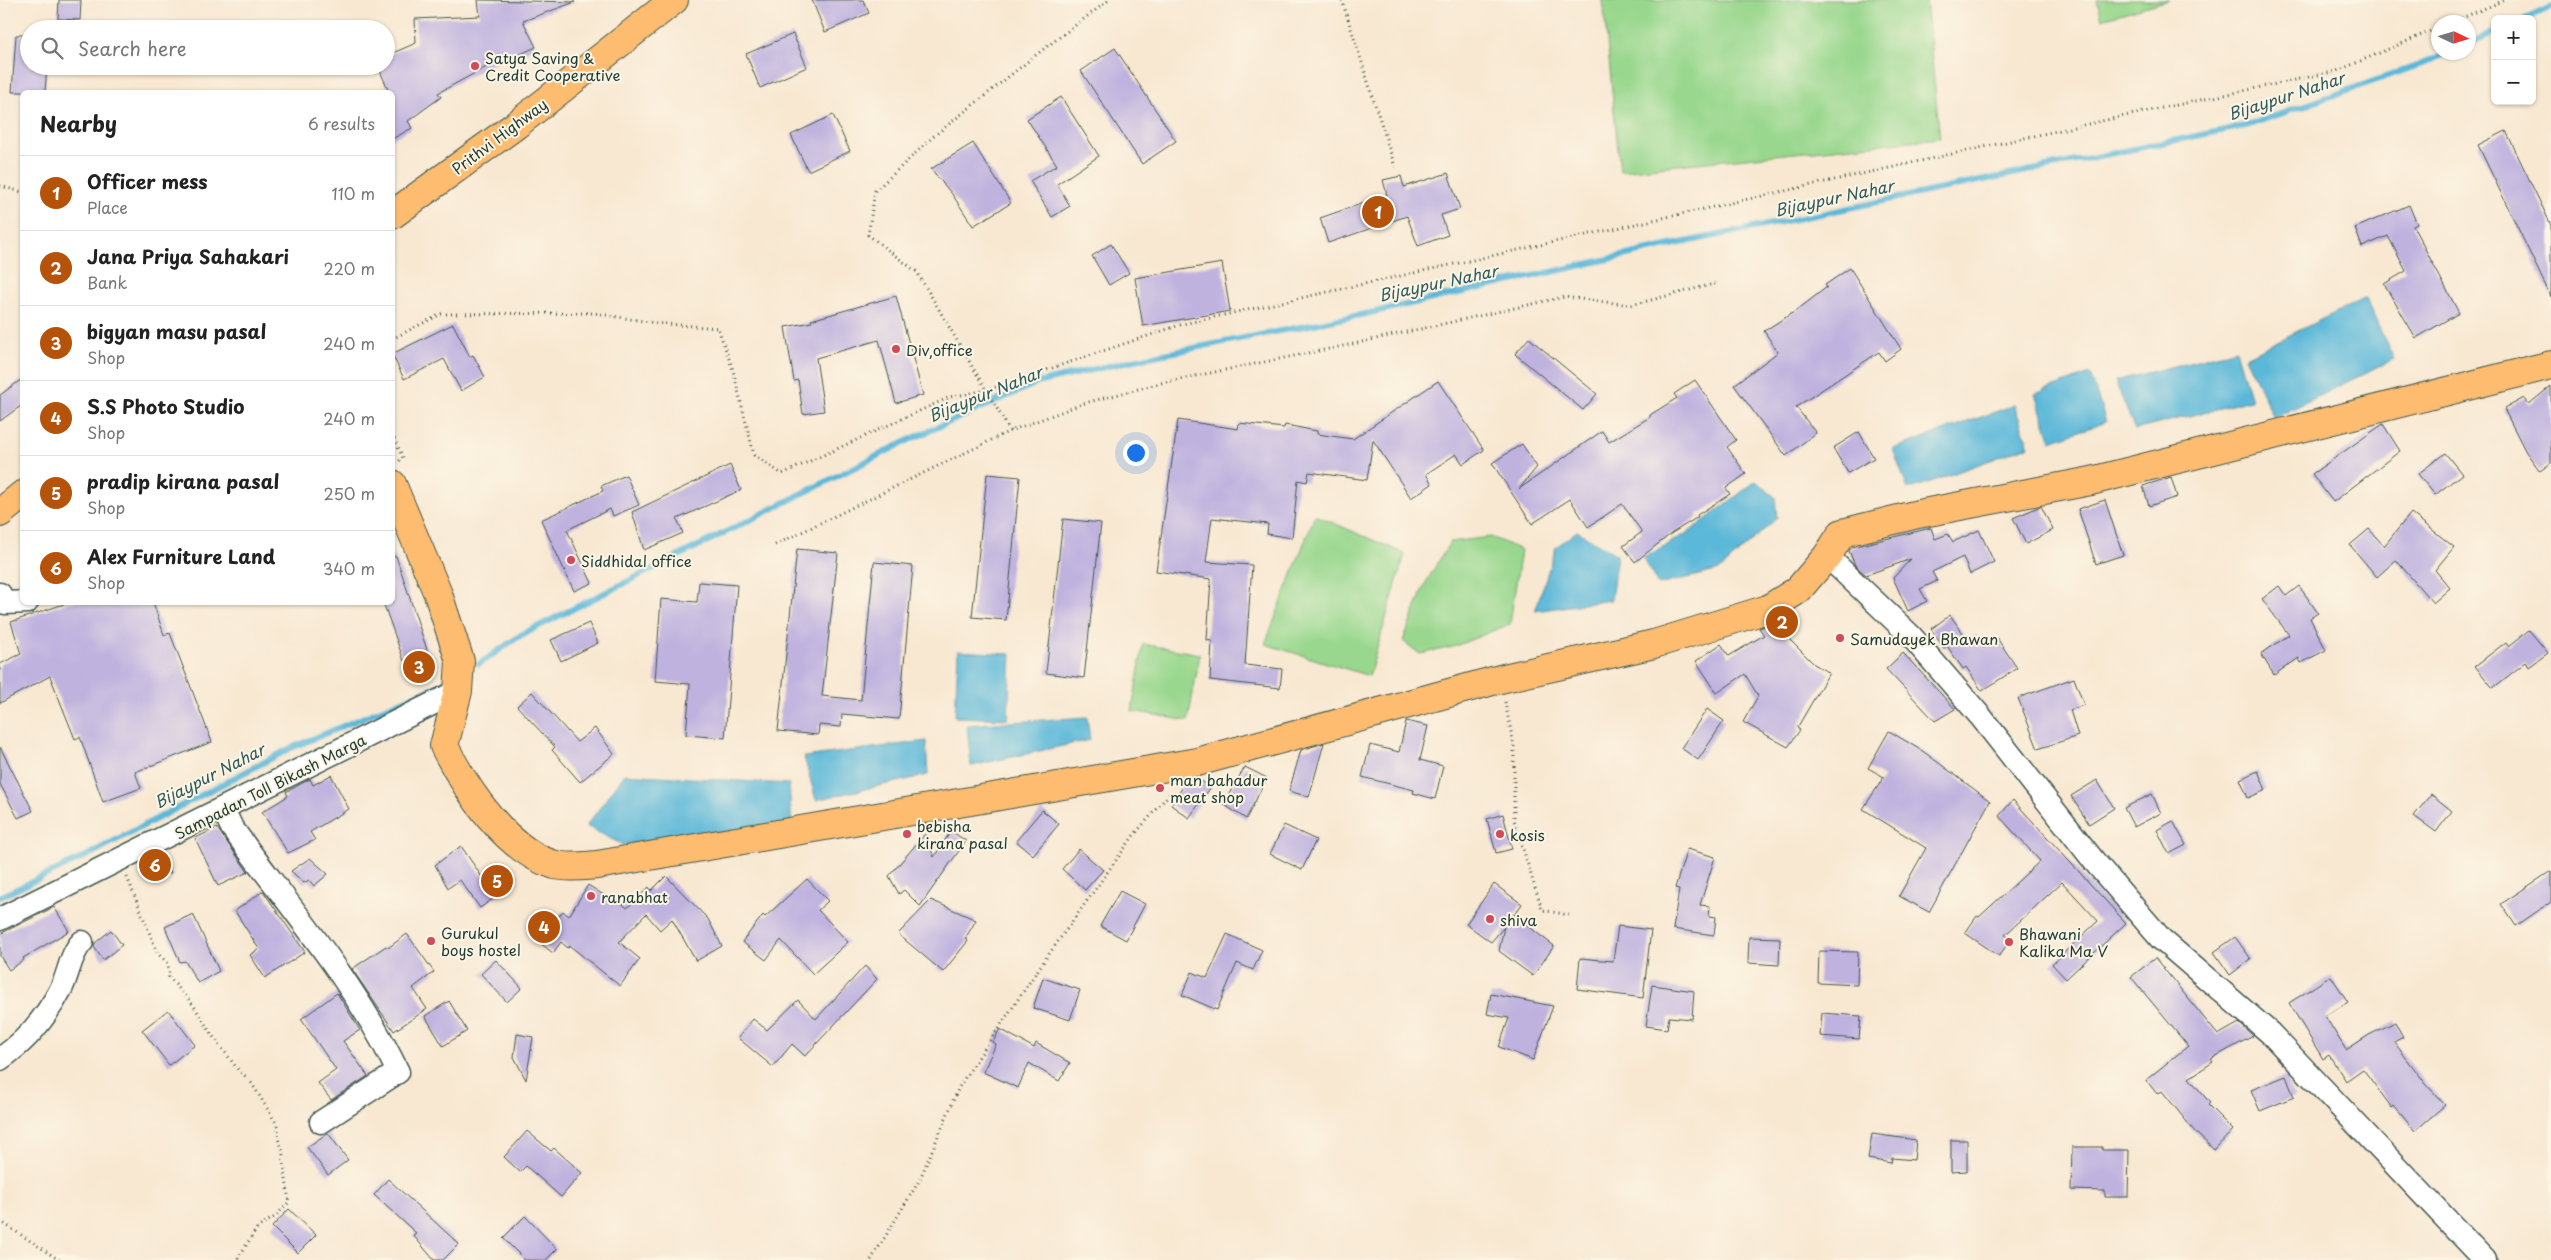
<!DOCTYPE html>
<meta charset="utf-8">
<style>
:root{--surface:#fff;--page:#f6f6f6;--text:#222;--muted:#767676;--line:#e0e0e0;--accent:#b45309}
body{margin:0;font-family:"Playpen Sans",sans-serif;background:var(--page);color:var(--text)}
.controls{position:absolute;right:15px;top:15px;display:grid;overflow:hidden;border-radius:8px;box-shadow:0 1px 4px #0004}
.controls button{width:45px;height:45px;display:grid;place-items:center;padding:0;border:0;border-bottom:1px solid var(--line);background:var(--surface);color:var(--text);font:25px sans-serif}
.compass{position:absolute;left:2431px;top:15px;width:45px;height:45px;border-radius:50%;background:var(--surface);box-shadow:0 1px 4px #0004;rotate:94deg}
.you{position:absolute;left:1135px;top:452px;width:18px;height:18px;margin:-12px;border:4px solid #fff;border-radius:50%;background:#1a73e8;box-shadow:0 0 0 8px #1a73e833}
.badge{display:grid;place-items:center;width:32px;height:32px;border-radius:50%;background:var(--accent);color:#fff;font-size:16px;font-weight:700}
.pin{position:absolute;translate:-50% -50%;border:2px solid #fff;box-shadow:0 1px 5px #0006}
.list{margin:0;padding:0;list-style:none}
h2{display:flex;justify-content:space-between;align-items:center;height:65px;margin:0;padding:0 20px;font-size:21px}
h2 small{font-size:16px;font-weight:400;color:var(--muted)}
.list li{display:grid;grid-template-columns:32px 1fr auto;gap:15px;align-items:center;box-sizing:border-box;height:75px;padding:0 20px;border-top:1px solid var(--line)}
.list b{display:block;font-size:19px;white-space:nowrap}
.list p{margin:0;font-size:16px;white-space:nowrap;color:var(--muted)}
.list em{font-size:16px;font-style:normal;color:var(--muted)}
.icon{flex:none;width:28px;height:28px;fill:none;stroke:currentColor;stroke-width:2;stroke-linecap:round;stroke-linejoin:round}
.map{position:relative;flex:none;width:2551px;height:1260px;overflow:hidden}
.search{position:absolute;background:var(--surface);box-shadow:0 1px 4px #0004;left:20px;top:20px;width:375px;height:55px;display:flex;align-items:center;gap:12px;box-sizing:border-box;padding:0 18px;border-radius:28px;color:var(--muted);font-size:19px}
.panel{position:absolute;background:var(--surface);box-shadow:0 1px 4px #0004;left:20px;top:90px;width:375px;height:515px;border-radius:8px}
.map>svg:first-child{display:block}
.green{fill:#98d78d;stroke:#5c8a60}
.water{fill:#5bb8d9;stroke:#3d7a86}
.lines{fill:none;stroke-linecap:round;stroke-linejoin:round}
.stream{stroke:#5bb8d9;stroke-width:6}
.building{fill:#bfb2df}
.minor-casing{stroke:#40574c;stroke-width:25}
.major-casing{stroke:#40574c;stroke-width:30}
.highway-casing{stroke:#40574c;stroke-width:30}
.path{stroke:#40574c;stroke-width:3;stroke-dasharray:1 4;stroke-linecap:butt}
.minor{stroke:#fff;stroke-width:22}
.major{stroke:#fdbc70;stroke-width:28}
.highway{stroke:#fdbc70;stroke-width:28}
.poi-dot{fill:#d1495b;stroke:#fcf5e5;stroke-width:2}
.labels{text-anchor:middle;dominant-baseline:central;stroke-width:4;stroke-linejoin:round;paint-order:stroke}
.poi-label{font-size:15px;fill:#1f3d34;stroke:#fcf5e5;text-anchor:start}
.street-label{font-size:15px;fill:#1f3d34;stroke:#fcf5e5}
.water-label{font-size:16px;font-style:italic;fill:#2e5c5d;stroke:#fcf5e5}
</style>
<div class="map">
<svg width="2551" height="1260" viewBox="0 0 2551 1260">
<rect width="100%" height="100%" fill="#fcf5e5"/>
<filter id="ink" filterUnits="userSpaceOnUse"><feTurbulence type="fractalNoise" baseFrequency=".02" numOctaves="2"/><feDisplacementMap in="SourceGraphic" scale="10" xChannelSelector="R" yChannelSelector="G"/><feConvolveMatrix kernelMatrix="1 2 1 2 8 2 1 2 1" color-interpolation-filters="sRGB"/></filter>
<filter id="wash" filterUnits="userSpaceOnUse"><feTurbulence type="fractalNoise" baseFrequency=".0096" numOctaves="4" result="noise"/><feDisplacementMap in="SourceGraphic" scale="20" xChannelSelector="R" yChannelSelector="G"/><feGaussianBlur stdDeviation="1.12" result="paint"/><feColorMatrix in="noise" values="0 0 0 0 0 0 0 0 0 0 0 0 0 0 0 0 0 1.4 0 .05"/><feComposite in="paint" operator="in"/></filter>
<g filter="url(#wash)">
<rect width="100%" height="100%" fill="#f8e8d2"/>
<g class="green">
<polygon points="1603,0 1926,0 1940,138 1620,171"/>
<polygon points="2097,0 2169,0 2102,19"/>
<polygon points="1315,515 1405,554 1369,676 1265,644"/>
<polygon points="1491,537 1521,550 1510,624 1453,647 1420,654 1403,641 1425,584 1450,542"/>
<polygon points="1143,644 1200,654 1188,721 1132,711"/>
</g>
<g class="water">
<polygon points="2365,298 2394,359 2274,418 2245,357"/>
<polygon points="2236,350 2251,400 2135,430 2115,381"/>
<polygon points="2090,374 2106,422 2051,441 2035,394"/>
<polygon points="2014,405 2029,446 1908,490 1893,449"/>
<polygon points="1756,481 1775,497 1777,518 1720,570 1658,585 1643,558 1689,532"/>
<polygon points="1577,531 1617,555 1611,600 1535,611 1556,547"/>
<polygon points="958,651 1011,654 1008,719 955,717"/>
<polygon points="1087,717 1090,740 971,766 967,725"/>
<polygon points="926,741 928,775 816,800 804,757"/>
<polygon points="625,774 789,784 792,824 623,845 586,826"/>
</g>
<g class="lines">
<g class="stream">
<polyline points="2525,19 2551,7"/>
<polyline points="2468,44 2495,32"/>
<polyline points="479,664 521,635 909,440 1037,383 1134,360 1370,313 1671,245 2249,125 2422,64 2449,52"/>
<polyline points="0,897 86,856 289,749 435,687"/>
</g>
</g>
<g id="blocks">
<g class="building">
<polygon points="59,0 81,0 80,20 58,19"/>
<polygon points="478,0 575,2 523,21 536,47 505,61 503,58 438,93 441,97 408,121 412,128 392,139 392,92 389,92 378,66 386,66 386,56 416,43 415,19 480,16"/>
<polygon points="812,0 863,0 869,13 825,32"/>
<polygon points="793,34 807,67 760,88 746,54"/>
<polygon points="16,35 29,35 29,66 47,66 45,92 12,92"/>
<polygon points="1115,48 1176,141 1142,164 1081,71"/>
<polygon points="1061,97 1099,156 1057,184 1070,206 1052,217 1030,181 1057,165 1027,119"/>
<polygon points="833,115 850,151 808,171 791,135"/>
<polygon points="2506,131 2551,225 2551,297 2478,145"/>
<polygon points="973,143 1011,203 973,226 952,194 931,169"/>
<polygon points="1448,173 1460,209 1441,215 1448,235 1418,246 1407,216 1328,243 1320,218 1387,195 1383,180 1401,176 1404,187"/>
<polygon points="2409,205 2417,224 2413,226 2459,313 2416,338 2384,284 2406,271 2388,236 2362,247 2355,228"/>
<polygon points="1111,244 1129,273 1109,285 1092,256"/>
<polygon points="1222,263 1230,311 1143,326 1135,278"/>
<polygon points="1850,268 1901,349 1885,361 1879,352 1796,407 1816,433 1786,456 1734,385 1778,352 1764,331 1797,310 1827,287 1825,285"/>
<polygon points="896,296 923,395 896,403 879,340 816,358 824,411 803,414 798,380 794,381 785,327 812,322 811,320"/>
<polygon points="453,324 470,357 473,355 485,377 461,391 444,359 404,379 392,354"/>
<polygon points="1529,338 1597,394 1583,410 1515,354"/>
<polygon points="22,379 22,405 0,421 0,395"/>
<polygon points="1695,380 1736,440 1727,447 1746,474 1726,488 1730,494 1697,515 1698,517 1672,533 1635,562 1623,546 1642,532 1622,504 1588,527 1570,499 1532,524 1492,463 1522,444 1537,467 1519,489 1602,431 1609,442 1650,417 1650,415 1677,398 1674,394"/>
<polygon points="1438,381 1484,450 1463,464 1456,454 1426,474 1432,484 1411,498 1373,440 1367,480 1309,472 1307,482 1298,480 1292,538 1267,534 1268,524 1212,518 1206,562 1252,565 1245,665 1282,669 1280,688 1210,680 1212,641 1207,640 1211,579 1156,571 1178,420 1238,429 1239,423 1284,428 1285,425 1317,431 1317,434 1353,439"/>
<polygon points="2551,386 2551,463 2540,471 2526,452 2504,409 2524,398 2529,404"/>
<polygon points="2383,424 2400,451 2333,502 2312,474"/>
<polygon points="1859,432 1874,458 1848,473 1833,448"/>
<polygon points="2445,453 2462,474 2435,495 2418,474"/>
<polygon points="730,465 741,490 677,519 683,533 644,550 632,512"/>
<polygon points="987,474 1020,477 1006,620 972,617"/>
<polygon points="626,475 639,505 613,516 610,509 567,530 592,583 574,591 541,520 603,491 601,486"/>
<polygon points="2171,477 2177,497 2149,506 2143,486"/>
<polygon points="2105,500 2123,555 2096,564 2078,509"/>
<polygon points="2041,506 2053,530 2026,544 2013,518"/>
<polygon points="2411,513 2454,547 2435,570 2450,588 2433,603 2396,560 2377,577 2350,545 2369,529 2384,546"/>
<polygon points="1063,519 1101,523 1084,678 1046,673"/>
<polygon points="1931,528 1935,539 1948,534 1953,542 1979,530 1994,562 1970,574 1963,557 1932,572 1937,581 1920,589 1927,601 1908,611 1893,578 1911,559 1866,575 1855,565 1849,551 1852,547"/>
<polygon points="797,549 838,553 822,696 861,700 874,562 913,566 899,719 842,714 841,727 819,725 818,735 778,731"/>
<polygon points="392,556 396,556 428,653 404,661 383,602 392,602"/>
<polygon points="699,582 737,585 725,738 686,735 690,684 655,681 661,599 697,602"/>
<polygon points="2279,586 2286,596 2299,586 2318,613 2310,618 2326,650 2301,663 2299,658 2274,675 2261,654 2289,635 2262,599"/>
<polygon points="70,602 153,602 164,635 170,633 212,742 135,772 141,788 103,802 80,737 75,739 50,676 0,703 0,664 21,654 11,622"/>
<polygon points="1950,615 1968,640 1976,635 1983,648 1997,638 2017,668 1982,691 1966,667 1963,669 1947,646 1944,648 1931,629"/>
<polygon points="1779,621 1788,631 1784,634 1814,664 1829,673 1797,728 1800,730 1788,747 1743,722 1758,696 1745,674 1717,693 1696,661 1721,644 1729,656 1764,635 1759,628"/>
<polygon points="589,623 598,643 561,661 551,640"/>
<polygon points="2529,630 2548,653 2529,667 2526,662 2493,688 2475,666 2506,642 2509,646"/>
<polygon points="1903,653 1955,709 1935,721 1886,669"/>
<polygon points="2074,678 2084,705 2070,710 2078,736 2038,749 2018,698"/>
<polygon points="532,692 577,742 595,728 614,754 580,782 552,750 555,747 517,706"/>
<polygon points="1707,709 1724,721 1698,760 1681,748"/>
<polygon points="1406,721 1428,726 1420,760 1443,766 1435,799 1413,793 1414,790 1362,777 1370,745 1399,752"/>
<polygon points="1889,731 1924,752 1990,801 1929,912 1899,896 1926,848 1863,809 1884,777 1868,768"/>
<polygon points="1324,743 1309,797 1289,791 1301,750"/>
<polygon points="0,747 33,811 18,818 0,784"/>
<polygon points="1245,767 1267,778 1246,819 1223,804"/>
<polygon points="2258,771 2266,790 2248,798 2240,779"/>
<polygon points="331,775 349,809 310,832 315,840 288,853 262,812 288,796 286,792 310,779 313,785"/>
<polygon points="1196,778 1211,787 1189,818 1171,805 1188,779"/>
<polygon points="2097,780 2114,808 2089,824 2071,796"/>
<polygon points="2152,794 2161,813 2134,827 2124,808"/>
<polygon points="2431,794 2452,811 2436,832 2414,816"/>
<polygon points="2013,800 2126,923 2066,979 2052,964 2098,921 2062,882 2005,935 2011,939 1999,956 1965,933 1977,916 1979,917 2040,861 1999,816"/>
<polygon points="1042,810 1059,824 1033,855 1016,841"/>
<polygon points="1503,814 1512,849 1496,853 1487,819"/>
<polygon points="2173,821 2186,845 2169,854 2157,830"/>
<polygon points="1284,825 1316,840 1302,870 1270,854"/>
<polygon points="217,828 248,872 218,886 195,838"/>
<polygon points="951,831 966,841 920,906 904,890 899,894 889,876 925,834 934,857"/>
<polygon points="461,846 482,877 494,868 508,888 480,908 460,880 448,888 435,865"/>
<polygon points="1079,849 1103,870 1085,890 1062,869"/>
<polygon points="1687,849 1715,857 1700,905 1710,906 1709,916 1716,917 1714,935 1673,929 1679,889 1675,888"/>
<polygon points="165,857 171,873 153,880 147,864"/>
<polygon points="310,858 328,874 314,886 309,880 304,883 291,871"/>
<polygon points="2551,871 2551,902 2516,926 2501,904"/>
<polygon points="666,876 708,919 722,946 696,961 672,919 660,930 646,914 619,942 640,959 620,986 570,946 568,948 561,942 553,953 539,942 563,911 569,916 588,885 610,899 614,896 627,908 649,887 651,891"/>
<polygon points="807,879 828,901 818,910 848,942 813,974 781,940 766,960 742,942 763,915 765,917"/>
<polygon points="1494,884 1522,904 1514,915 1554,946 1533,976 1499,951 1504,927 1491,942 1466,924"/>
<polygon points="263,891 305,952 265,978 250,955 259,949 235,911"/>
<polygon points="1120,891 1145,904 1126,940 1100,926"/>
<polygon points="931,900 976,920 965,939 968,941 943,972 898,934"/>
<polygon points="54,907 69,931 23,958 24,960 9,970 0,956 0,934"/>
<polygon points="193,914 219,971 198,983 185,961 180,962 165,927"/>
<polygon points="1618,926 1651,930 1643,998 1577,989 1580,958 1613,961"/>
<polygon points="111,930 122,945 103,960 94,947 95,943"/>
<polygon points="407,934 434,972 413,988 427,1009 394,1031 352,969 386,946 388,948"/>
<polygon points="1227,934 1262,950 1253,970 1237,963 1217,1010 1182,995 1192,972 1207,978"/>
<polygon points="1749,937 1780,938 1779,965 1748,963"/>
<polygon points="2235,937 2251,959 2230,975 2214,952"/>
<polygon points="1819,951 1858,952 1857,985 1818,983"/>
<polygon points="2155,958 2218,1035 2239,1023 2253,1036 2211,1059 2213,1062 2189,1078 2210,1103 2208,1105 2233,1130 2214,1150 2195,1132 2162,1091 2157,1094 2146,1080 2188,1046 2131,977"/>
<polygon points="496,960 522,988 507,1002 481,974"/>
<polygon points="865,966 877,979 805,1056 792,1044 773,1067 738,1038 753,1019 767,1030 798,1000 816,1019"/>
<polygon points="2331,976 2348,1002 2325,1016 2346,1050 2369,1035 2395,1022 2403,1037 2394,1042 2426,1084 2445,1105 2415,1131 2394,1106 2392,1108 2363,1069 2346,1081 2329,1055 2323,1059 2289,1003"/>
<polygon points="1043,978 1080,990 1070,1020 1033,1008"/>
<polygon points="1652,985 1694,991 1692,1019 1669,1017 1667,1029 1646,1026"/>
<polygon points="337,993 360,1030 343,1041 368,1076 331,1100 318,1083 336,1070 301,1019"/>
<polygon points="1491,994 1553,1006 1533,1060 1499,1047 1509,1018 1487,1014"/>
<polygon points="449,1001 467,1031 443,1046 425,1016"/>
<polygon points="168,1010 195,1045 169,1065 142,1030"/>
<polygon points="1822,1013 1861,1016 1859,1039 1820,1036"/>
<polygon points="1000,1029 1034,1048 1036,1043 1070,1063 1059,1081 1029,1063 1018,1088 983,1072 996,1044 993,1042"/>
<polygon points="517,1034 533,1037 526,1080 514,1057"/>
<polygon points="2286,1076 2294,1097 2260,1111 2251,1090"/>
<polygon points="527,1131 551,1151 554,1148 582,1173 561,1197 526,1166 520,1172 504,1157"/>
<polygon points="328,1133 348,1160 328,1175 307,1147"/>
<polygon points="1872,1134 1916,1140 1914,1160 1892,1158 1891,1163 1868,1159"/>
<polygon points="1951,1140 1967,1140 1967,1171 1951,1172"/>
<polygon points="2072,1147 2102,1147 2102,1150 2129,1150 2128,1197 2105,1197 2105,1191 2071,1190"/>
<polygon points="388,1179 459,1244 443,1260 434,1260 413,1235 416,1233 374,1195"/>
<polygon points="289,1209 316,1235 298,1253 272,1227"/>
<polygon points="525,1216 557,1249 546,1260 525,1260 503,1238"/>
</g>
</g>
</g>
<g filter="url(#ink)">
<use href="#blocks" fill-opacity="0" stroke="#40574c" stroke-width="1"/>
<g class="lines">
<g class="minor-casing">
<g id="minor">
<polyline points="1827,556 1911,636 1981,717 2094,861 2161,939 2270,1033 2485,1260"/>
<polyline points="0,594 5,603 27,602"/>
<path d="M223,809L232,828C290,907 356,984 398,1072L321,1122"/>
<polyline points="0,919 458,691"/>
<path d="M0,1059C27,1041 47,1016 62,987C69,972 71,953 82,942"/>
</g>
</g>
<g class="major-casing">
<path id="major" d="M392,484L438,594L460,661L458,691L444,746C466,789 506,851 555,865C568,868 584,866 597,865L1197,762L1500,679L1654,644L1768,609L1798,590L1827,556L1842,533L1918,514L2091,481L2551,365"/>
</g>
<g class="highway-casing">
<g id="highway">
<polyline points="392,215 516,125 674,0"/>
<polyline points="0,513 22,495"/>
</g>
</g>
<g class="path">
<polyline points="1342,0 1395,167"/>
<polyline points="2452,22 2505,0"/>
<polyline points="0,186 22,192"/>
<polyline points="392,339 441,314 594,313 655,323 718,328 733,370 754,455 782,474 950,397 987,390 1183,324 2106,120 2337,71 2438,28"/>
<polyline points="1010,431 917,272 868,235 875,191 934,136 1041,51 1109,0"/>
<polyline points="392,434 403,458 398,462"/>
<polyline points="775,545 1010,431 1085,403 1161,383 1353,344 1564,297 1631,305 1718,283"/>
<polyline points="1505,702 1514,746 1514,820 1542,910 1569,915"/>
<polyline points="127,877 158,954 168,963 169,977 194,1006 212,1035 239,1071 249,1079 278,1126 278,1139 282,1148 289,1202 276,1216 257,1228 237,1260"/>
<polyline points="0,1221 59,1260"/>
<polyline points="871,1260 919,1181 960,1085 1044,961 1134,835 1172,791"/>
</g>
<use href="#minor" class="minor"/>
<use href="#major" class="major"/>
<use href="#highway" class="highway"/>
</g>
</g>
<g class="poi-dot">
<circle cx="475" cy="66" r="5"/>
<circle cx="896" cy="349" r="5"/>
<circle cx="571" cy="560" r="5"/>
<circle cx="1840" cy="638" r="5"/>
<circle cx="1160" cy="788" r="5"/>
<circle cx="907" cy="834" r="5"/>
<circle cx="1500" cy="834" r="5"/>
<circle cx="591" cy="896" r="5"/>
<circle cx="1490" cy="919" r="5"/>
<circle cx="431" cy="941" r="5"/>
<circle cx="2009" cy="942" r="5"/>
</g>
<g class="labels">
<g class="poi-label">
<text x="485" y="57">Satya Saving &amp;<tspan x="485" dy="17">Credit Cooperative</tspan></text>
<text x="906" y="349">Div,office</text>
<text x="581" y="560">Siddhidal office</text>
<text x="1850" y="638">Samudayek Bhawan</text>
<text x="1170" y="779">man bahadur<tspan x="1170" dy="17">meat shop</tspan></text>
<text x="917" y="825">bebisha<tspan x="917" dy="17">kirana pasal</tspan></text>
<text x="1510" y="834">kosis</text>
<text x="601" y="896">ranabhat</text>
<text x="1500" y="919">shiva</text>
<text x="441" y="932">Gurukul<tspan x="441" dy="17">boys hostel</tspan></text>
<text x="2019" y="933">Bhawani<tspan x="2019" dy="17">Kalika Ma V</tspan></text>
</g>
<g class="street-label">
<text transform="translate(499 136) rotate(-37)">Prithvi Highway</text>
<text transform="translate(270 786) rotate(-27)">Sampadan Toll Bikash Marga</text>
</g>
<g class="water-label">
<text transform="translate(2286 95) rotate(-18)">Bijaypur Nahar</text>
<text transform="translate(1834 197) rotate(-12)">Bijaypur Nahar</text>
<text transform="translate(1438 282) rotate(-12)">Bijaypur Nahar</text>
<text transform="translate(985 393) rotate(-22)">Bijaypur Nahar</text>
<text transform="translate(209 775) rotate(-27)">Bijaypur Nahar</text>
</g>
</g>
</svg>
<div class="controls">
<button>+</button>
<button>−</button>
</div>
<svg class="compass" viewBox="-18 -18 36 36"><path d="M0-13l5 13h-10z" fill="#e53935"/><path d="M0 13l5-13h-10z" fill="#767676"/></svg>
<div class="you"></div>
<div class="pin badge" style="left:1378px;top:212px">1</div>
<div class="pin badge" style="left:1782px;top:622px">2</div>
<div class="pin badge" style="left:419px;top:667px">3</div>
<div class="pin badge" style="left:544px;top:927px">4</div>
<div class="pin badge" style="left:497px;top:881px">5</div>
<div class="pin badge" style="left:155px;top:865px">6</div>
<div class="search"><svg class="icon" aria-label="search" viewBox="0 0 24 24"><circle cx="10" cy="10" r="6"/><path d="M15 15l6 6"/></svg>Search here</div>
<section class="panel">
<h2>Nearby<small>6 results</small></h2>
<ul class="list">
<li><span class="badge">1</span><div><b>Officer mess</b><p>Place</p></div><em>110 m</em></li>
<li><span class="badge">2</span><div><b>Jana Priya Sahakari</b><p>Bank</p></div><em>220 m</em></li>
<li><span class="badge">3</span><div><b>bigyan masu pasal</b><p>Shop</p></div><em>240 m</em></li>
<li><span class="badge">4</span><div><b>S.S Photo Studio</b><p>Shop</p></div><em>240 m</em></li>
<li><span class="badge">5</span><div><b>pradip kirana pasal</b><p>Shop</p></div><em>250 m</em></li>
<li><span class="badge">6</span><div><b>Alex Furniture Land</b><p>Shop</p></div><em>340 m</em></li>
</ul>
</section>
</div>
